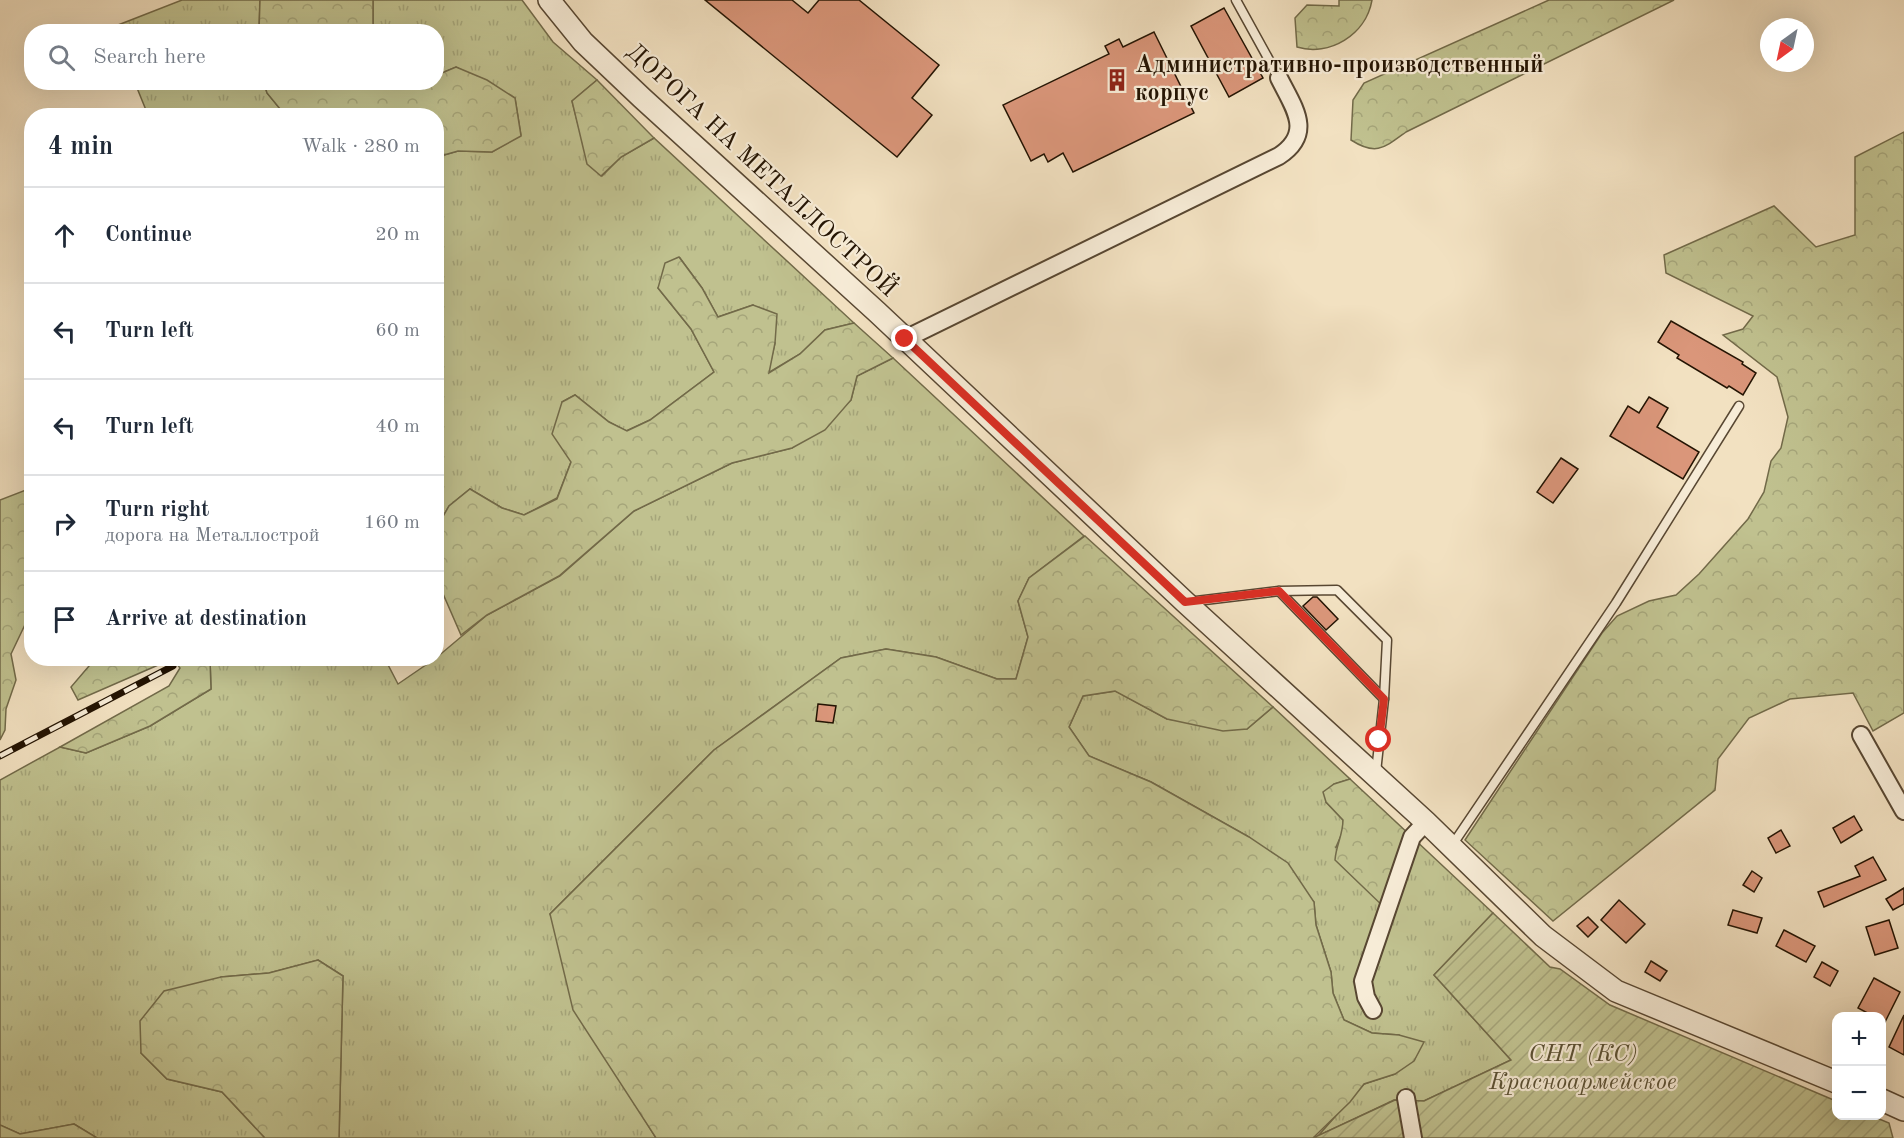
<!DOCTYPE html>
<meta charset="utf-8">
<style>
:root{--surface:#fff;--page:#f6f6f7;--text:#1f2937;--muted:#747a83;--line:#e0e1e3}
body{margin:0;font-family:"Old Standard TT",serif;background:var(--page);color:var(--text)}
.controls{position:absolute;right:18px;bottom:18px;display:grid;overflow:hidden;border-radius:12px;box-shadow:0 6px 24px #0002}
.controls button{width:54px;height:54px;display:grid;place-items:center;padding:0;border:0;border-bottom:2px solid var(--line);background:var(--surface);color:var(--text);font:30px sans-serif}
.compass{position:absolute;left:1760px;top:18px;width:54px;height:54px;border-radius:50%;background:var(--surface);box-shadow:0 6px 24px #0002;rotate:213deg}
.stop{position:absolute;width:18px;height:18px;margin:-14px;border:4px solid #d93025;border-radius:50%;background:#fff}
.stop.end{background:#d93025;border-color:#fff;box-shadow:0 2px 6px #0008}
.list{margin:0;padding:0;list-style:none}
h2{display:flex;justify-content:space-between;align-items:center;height:78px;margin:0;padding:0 24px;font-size:26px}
h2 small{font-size:20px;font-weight:400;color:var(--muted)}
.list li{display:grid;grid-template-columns:39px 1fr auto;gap:18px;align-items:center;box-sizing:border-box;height:96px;padding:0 24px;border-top:2px solid var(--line)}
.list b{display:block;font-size:22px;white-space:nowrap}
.list p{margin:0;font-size:20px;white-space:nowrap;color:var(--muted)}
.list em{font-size:20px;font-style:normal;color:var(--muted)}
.icon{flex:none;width:33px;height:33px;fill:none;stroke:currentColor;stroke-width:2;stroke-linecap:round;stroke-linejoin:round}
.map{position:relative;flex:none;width:1904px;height:1138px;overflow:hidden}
.search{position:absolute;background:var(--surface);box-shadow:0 6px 24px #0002;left:24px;top:24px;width:420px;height:66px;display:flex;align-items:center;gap:15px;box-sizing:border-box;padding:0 21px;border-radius:24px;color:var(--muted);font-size:22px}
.panel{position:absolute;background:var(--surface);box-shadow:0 6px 24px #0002;left:24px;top:108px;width:420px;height:558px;border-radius:24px}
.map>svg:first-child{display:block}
.grass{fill:url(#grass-tufts);stroke:#726a49;stroke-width:1.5}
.forest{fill:url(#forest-crowns);stroke:#726a49;stroke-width:1.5}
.garden{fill:url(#garden-furrows);stroke:#726a49;stroke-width:1.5}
.building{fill:#da967a;stroke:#241403;stroke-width:1.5}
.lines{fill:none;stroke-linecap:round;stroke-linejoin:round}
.service-casing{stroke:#584732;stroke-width:11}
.minor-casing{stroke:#584732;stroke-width:20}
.tertiary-casing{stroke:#584732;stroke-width:24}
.service{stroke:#f7ecd7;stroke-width:8}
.minor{stroke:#f7ecd7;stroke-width:16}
.tertiary{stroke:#f7ecd7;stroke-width:21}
.rail-casing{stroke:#241403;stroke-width:7}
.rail{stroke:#f7ecd7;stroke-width:4.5;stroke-dasharray:14;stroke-linecap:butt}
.route{stroke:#d93025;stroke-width:8}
.labels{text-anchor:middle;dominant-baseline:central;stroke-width:4.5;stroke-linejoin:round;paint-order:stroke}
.poi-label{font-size:24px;font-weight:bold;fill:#241403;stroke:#f7ecd7;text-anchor:start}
.street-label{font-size:24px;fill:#241403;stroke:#f7ecd7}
.park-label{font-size:24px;font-style:italic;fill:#5b5134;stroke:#f7ecd7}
</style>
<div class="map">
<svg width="1904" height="1138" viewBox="0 0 1904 1138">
<defs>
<pattern id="grass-tufts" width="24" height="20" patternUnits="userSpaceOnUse" patternTransform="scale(1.5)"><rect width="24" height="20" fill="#c0c18f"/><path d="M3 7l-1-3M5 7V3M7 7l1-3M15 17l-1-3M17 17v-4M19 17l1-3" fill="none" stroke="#a5a57a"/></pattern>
<pattern id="forest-crowns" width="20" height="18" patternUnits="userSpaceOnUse" patternTransform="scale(1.5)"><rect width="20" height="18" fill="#c0c18f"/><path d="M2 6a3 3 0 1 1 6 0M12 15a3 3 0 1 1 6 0" fill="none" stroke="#a5a57a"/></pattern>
<pattern id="garden-furrows" width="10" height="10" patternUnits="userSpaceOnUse" patternTransform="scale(1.5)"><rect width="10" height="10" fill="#c0c18f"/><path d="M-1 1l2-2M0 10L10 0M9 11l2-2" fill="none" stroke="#a5a57a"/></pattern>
</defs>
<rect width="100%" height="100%" fill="#f2e1c1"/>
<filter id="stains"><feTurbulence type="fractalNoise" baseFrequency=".00333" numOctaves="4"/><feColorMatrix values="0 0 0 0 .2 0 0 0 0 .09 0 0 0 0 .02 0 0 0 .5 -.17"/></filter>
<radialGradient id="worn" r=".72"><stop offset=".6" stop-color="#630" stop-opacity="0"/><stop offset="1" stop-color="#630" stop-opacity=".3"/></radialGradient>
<g class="grass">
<polygon points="182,0 260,0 259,31 115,31 113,27"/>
<polygon points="373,0 522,0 553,42 597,80 572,101 579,128 602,176 621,157 654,138 854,323 825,330 800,354 768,373 775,343 753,305 718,317 702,288 680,258 658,288 691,329 714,372 650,420 626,431 609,422 575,395 562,402 571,462 557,498 524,515 502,508 470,489 449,506 437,527 437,157 458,151 492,152 521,135 515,98 456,67 437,75 436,32 373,32"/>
<polygon points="135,83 264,83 267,93 285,115 148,115"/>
<polygon points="893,358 1084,536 1029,578 1018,601 1028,637 1016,679 997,679 936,657 886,649 841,658 714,750 550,914 617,1075 656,1138 339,1138 343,976 318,960 269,973 221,977 141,1053 167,1079 222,1092 265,1138 97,1138 74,1124 20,1134 0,1125 0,780 60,747 86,753 150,726 211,689 210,659 385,659 398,684 436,658 487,615 560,576 634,511 732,463 792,448 851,400 857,376"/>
<polygon points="1116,691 1167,719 1247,729 1273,707 1350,779 1334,784 1326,802 1343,820 1343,831 1336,847 1412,837 1493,913 1434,975 1511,1060 1424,1101 1394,1100 1318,1136 1364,1084 1395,1074 1399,1035 1372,1033 1344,1020 1333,993 1331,972 1316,925 1314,902 1249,837 1151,782 1089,756 1069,727 1083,696"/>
</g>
<g class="forest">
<polygon points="260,0 373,0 373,31 259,31"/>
<path d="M1339,0H1372C1366,35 1329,57 1297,47L1295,18L1307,5L1339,6Z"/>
<path d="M1549,0H1674L1406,132C1384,148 1376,156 1351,140L1353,100L1364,83Z"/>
<polygon points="456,67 487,80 515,98 521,136 492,152 458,151 437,157 436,116 285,115 267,93 264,83 436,82 437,75"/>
<polygon points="597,80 654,138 621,157 601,176 587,164 572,101"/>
<polygon points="1904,132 1904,713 1873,731 1853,693 1790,699 1749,718 1718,759 1715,790 1553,921 1465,840 1602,633 1617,616 1649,601 1676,595 1699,574 1748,519 1764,492 1771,461 1781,448 1788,417 1777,377 1723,335 1743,329 1753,316 1666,273 1664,255 1774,206 1816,247 1855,235 1855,157"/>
<polygon points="679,257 702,288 718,317 753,305 777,314 775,343 769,373 800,354 825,330 854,323 893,358 857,376 851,400 825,430 792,448 732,463 634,511 559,576 487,615 461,635 437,580 437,527 449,506 470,489 502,508 524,515 557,499 571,462 552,434 562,402 575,395 609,422 627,431 650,420 714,372 691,329 658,288 665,263"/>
<path d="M31,488C32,510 28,528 27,548L31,553V612L11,654L16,680L6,709L5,730L0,740V500Z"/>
<polygon points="1085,536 1273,707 1247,729 1223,731 1167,719 1115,691 1083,696 1069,727 1089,756 1151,782 1249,837 1288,863 1314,902 1316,925 1331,972 1333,993 1344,1020 1372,1033 1399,1035 1424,1042 1414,1061 1395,1074 1364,1084 1350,1102 1313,1138 656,1138 573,1010 550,914 714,750 841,658 886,649 936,657 997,679 1016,679 1028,637 1018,601 1029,578"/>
<polygon points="95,659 95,658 172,659 78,700 71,687"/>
<polygon points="173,659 210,659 211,689 150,726 86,753 60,747 169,686 180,668"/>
<path d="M1350,779L1412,837L1388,911L1335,860C1336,845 1343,835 1343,820L1326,802L1323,792L1334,784Z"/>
<polygon points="318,960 343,976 339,1138 265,1138 222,1092 167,1079 141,1053 140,1021 164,991 221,977 269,973"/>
<polygon points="74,1124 97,1138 0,1138 0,1125 20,1134"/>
</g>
<polygon class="garden" points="1493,913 1550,967 1560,969 1610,1005 1836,1101 1836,1116 1872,1116 1889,1123 1893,1138 1313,1138 1395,1100 1424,1101 1511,1060 1434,975"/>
<g class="building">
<polygon points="705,0 792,0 808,13 819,0 859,0 939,65 912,98 932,115 897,157"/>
<polygon points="1224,8 1263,78 1229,97 1191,26"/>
<polygon points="1154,32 1194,113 1073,172 1063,153 1048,162 1044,154 1031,161 1003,105 1109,54 1105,46 1119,39 1123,47"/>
<polygon points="1671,321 1743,362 1742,364 1756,373 1743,395 1729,386 1727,388 1677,358 1679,355 1658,342"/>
<polygon points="1649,397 1668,408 1657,427 1699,452 1683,479 1610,436 1628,406 1639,413"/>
<polygon points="1561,458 1578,469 1553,503 1537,492"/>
<polygon points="1313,597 1317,597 1338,619 1326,630 1303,606"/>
<polygon points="818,704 836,706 833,723 816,721"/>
<polygon points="1854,816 1862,830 1841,843 1833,828"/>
<polygon points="1781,830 1790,846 1776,853 1768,838"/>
<polygon points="1873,857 1886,880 1824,907 1818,892 1860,876 1855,866"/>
<polygon points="1752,871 1762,878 1754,892 1743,885"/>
<polygon points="1904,888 1904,904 1893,910 1886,899"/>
<polygon points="1619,900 1645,924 1626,943 1601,920"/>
<polygon points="1733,910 1762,918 1757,933 1728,925"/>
<polygon points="1588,917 1598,927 1588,937 1577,926"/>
<polygon points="1889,920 1898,948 1875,955 1866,927"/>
<polygon points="1784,930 1815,946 1806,962 1776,946"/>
<polygon points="1651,961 1667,971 1660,981 1645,972"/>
<polygon points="1822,962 1838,971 1830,986 1814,977"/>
<polygon points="1874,978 1900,992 1885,1022 1881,1017 1875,1017 1858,1008"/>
<polygon points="1904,1015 1904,1055 1889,1047"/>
</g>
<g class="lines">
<g class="service-casing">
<g id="service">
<polyline points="1236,0 1279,78"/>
<polyline points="1279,591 1384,699"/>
<polyline points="1188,602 1279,591 1337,590 1387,640 1384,699 1376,772"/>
<polyline points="1451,847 1616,603 1739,406"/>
</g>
</g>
<g class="minor-casing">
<g id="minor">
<path d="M905,339L1279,156C1314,133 1294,108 1279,78"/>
<polyline points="1861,735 1904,811"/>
<polyline points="1373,1010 1366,997 1363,981 1412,837 1426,822"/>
<polyline points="1406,1098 1413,1138"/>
</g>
</g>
<g class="tertiary-casing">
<g id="tertiary">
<polyline points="549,0 583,42 642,98 877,312 1185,602 1426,822 1543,936 1616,991 1836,1082"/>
<polyline points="1882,1100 1904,1110"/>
</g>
</g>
<use href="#service" class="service"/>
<use href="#minor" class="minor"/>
<use href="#tertiary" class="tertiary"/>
<g class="rail-casing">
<polyline id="rail" points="0,756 173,666"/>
</g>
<use href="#rail" class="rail"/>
</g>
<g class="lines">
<polyline class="route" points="905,339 1185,602 1279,591 1384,699 1379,740"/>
</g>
<defs>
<g id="building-bare" transform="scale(1.8)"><path d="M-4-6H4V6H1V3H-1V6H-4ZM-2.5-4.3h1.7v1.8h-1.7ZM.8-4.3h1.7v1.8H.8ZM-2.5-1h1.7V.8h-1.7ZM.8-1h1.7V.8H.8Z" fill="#8f2418" stroke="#f7ecd7" stroke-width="2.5" paint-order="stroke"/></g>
</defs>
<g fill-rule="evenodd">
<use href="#building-bare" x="1117" y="80"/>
</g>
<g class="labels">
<g class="poi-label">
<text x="1135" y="66">Административно-производственный<tspan x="1135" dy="28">корпус</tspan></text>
</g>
<g class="street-label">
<text transform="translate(761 171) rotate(43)">ДОРОГА НА МЕТАЛЛОСТРОЙ</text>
</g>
<g class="park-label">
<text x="1583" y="1055">СНТ (КС)<tspan x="1583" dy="28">Красноармейское</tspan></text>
</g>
</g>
<rect width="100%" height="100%" filter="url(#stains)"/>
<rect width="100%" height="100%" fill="url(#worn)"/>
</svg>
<div class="controls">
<button>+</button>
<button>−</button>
</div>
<svg class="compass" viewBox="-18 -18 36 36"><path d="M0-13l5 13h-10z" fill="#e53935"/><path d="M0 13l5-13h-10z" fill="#747a83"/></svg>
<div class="stop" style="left:1379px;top:740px"></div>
<div class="stop end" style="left:905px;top:339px"></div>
<div class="search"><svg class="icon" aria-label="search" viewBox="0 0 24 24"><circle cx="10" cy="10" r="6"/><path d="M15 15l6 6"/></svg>Search here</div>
<section class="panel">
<h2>4 min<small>Walk · 280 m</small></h2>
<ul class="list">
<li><svg class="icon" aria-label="ahead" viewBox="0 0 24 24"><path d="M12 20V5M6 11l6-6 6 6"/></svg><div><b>Continue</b></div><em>20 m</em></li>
<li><svg class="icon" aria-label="left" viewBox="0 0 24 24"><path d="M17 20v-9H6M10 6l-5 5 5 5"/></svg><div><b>Turn left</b></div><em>60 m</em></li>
<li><svg class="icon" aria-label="left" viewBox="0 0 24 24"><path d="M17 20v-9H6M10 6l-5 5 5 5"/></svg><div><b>Turn left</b></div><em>40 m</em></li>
<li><svg class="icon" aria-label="right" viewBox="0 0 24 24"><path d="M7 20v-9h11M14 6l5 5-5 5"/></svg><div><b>Turn right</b><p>дорога на Металлострой</p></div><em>160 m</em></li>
<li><svg class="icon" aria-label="arrive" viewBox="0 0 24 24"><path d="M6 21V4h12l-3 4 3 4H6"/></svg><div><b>Arrive at destination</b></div></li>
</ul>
</section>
</div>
